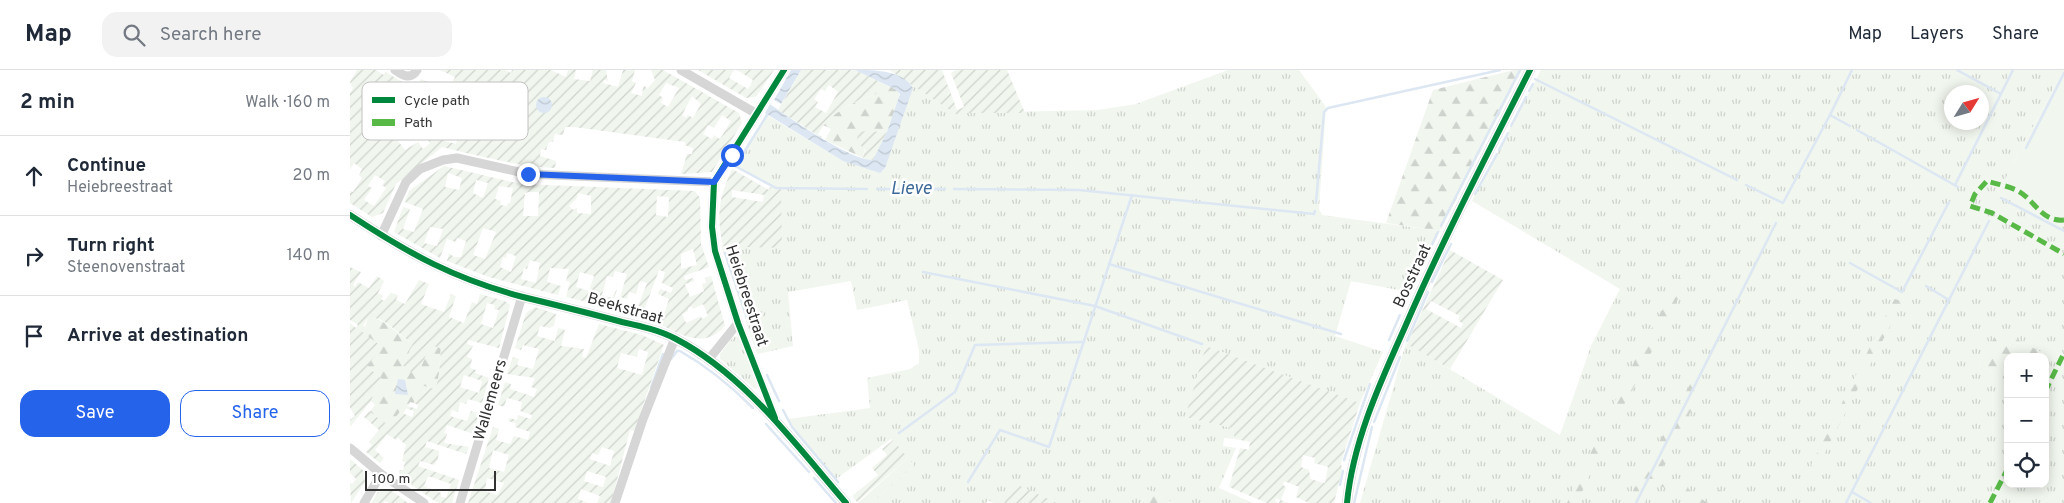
<!DOCTYPE html>
<meta charset="utf-8">
<style>
:root{--surface:#fff;--page:#f2f2f3;--text:#1f2937;--muted:#747a83;--line:#e0e1e3;--accent:#2563eb}
body{margin:0;font-family:Overpass,sans-serif;background:var(--page);color:var(--text)}
.controls{position:absolute;right:15px;bottom:15px;display:grid;overflow:hidden;border-radius:10px;box-shadow:0 2px 12px #0003}
.controls button{width:45px;height:45px;display:grid;place-items:center;padding:0;border:0;border-bottom:1px solid var(--line);background:var(--surface);color:var(--text);font:25px sans-serif}
.compass{position:absolute;left:1594px;top:15px;width:45px;height:45px;border-radius:50%;background:var(--surface);box-shadow:0 2px 12px #0003;rotate:53deg}
.scale{position:absolute;left:15px;bottom:12px;width:131px;box-sizing:border-box;padding-left:5px;border:2px solid #323232;border-top:0;font-size:14px;line-height:18px;white-space:nowrap;color:#323232;-webkit-text-stroke:4px #fff;paint-order:stroke}
.stop{position:absolute;width:15px;height:15px;margin:-11px;border:4px solid #2563eb;border-radius:50%;background:#fff}
.stop.end{background:#2563eb;border-color:#fff;box-shadow:0 1px 5px #0008}
.list{margin:0;padding:0;list-style:none}
h2{display:flex;justify-content:space-between;align-items:center;height:65px;margin:0;padding:0 20px;font-size:21px}
h2 small{font-size:16px;font-weight:400;color:var(--muted)}
.list li{display:grid;grid-template-columns:32px 1fr auto;gap:15px;align-items:center;box-sizing:border-box;height:80px;padding:0 20px;border-top:1px solid var(--line)}
.list b{display:block;font-size:19px;white-space:nowrap}
.list p{margin:0;font-size:16px;white-space:nowrap;color:var(--muted)}
.list em{font-size:16px;font-style:normal;color:var(--muted)}
.actions{display:flex;gap:10px;padding:15px 20px}
.actions a{flex:1;padding:11px 0;border:1px solid var(--accent);border-radius:15px;text-align:center;font-size:18px;color:var(--accent)}
.actions .main{background:var(--accent);color:#fff}
.icon{flex:none;width:28px;height:28px;fill:none;stroke:currentColor;stroke-width:2;stroke-linecap:round;stroke-linejoin:round}
.map{position:relative;flex:none;width:1714px;height:433px;overflow:hidden}
header{display:flex;align-items:center;gap:30px;box-sizing:border-box;height:70px;padding:0 25px;background:var(--surface);border-bottom:1px solid var(--line)}
header strong{font-size:24px}
nav{display:flex;gap:28px;margin-inline-start:auto;font-size:18px}
.search{width:350px;height:45px;background:var(--page);display:flex;align-items:center;gap:12px;box-sizing:border-box;padding:0 18px;border-radius:15px;color:var(--muted);font-size:19px}
main{display:flex}
aside{flex:1;background:var(--surface)}
.map>svg:first-child{display:block}
.grass{fill:url(#grass-tufts);fill-rule:evenodd}
.forest{fill:url(#forest-firs)}
.park{fill:#f1f6ee}
.garden{fill:url(#garden-furrows);fill-rule:evenodd}
.water{fill:url(#water-waves)}
.lines{fill:none;stroke-linecap:round;stroke-linejoin:round}
.stream{stroke:#dce7f3;stroke-width:2.5}
.minor{stroke:#d6d6d6;stroke-width:9}
.tertiary{stroke:#d6d6d6;stroke-width:10}
.quiet{stroke:#58b947;stroke-width:5;stroke-dasharray:10 5;stroke-linecap:butt}
.cycleway-casing{stroke:#fff;stroke-width:9}
.cycleway{stroke:#00873e;stroke-width:6}
.route{stroke:#2563eb;stroke-width:6}
.labels{text-anchor:middle;dominant-baseline:central;stroke-width:5;stroke-linejoin:round;paint-order:stroke}
.street-label{font-size:16px;fill:#323232;stroke:#fff}
.water-label{font-size:18px;font-style:italic;fill:#3c6898;stroke:#fff}
.key{fill:#fff;stroke:#c2c2c2;stroke-width:1}
.key-label{font-size:14px;fill:#323232}
</style>
<header>
<strong>Map</strong>
<div class="search"><svg class="icon" aria-label="search" viewBox="0 0 24 24"><circle cx="10" cy="10" r="6"/><path d="M15 15l6 6"/></svg>Search here</div>
<nav><a>Map</a><a>Layers</a><a>Share</a></nav>
</header>
<main>
<aside>
<h2>2 min<small>Walk · 160 m</small></h2>
<ul class="list">
<li><svg class="icon" aria-label="ahead" viewBox="0 0 24 24"><path d="M12 20V5M6 11l6-6 6 6"/></svg><div><b>Continue</b><p>Heiebreestraat</p></div><em>20 m</em></li>
<li><svg class="icon" aria-label="right" viewBox="0 0 24 24"><path d="M7 20v-9h11M14 6l5 5-5 5"/></svg><div><b>Turn right</b><p>Steenovenstraat</p></div><em>140 m</em></li>
<li><svg class="icon" aria-label="arrive" viewBox="0 0 24 24"><path d="M6 21V4h12l-3 4 3 4H6"/></svg><div><b>Arrive at destination</b></div></li>
</ul>
<div class="actions"><a class="main">Save</a><a>Share</a></div>
</aside>
<div class="map">
<svg width="1714" height="433" viewBox="0 0 1714 433">
<defs>
<pattern id="grass-tufts" width="24" height="20" patternUnits="userSpaceOnUse" patternTransform="scale(1.25)"><rect width="24" height="20" fill="#f1f6ee"/><path d="M3 7l-1-3M5 7V3M7 7l1-3M15 17l-1-3M17 17v-4M19 17l1-3" fill="none" stroke="#cfd3cd"/></pattern>
<pattern id="forest-firs" width="22" height="20" patternUnits="userSpaceOnUse" patternTransform="scale(1.25)"><rect width="22" height="20" fill="#f1f6ee"/><path d="M5 1l3.5 6h-7zM16 11l3.5 6h-7z" fill="#cfd3cd"/></pattern>
<pattern id="garden-furrows" width="10" height="10" patternUnits="userSpaceOnUse" patternTransform="scale(1.25)"><rect width="10" height="10" fill="#f1f6ee"/><path d="M-1 1l2-2M0 10L10 0M9 11l2-2" fill="none" stroke="#cfd3cd"/></pattern>
<pattern id="water-waves" width="16" height="10" patternUnits="userSpaceOnUse" patternTransform="scale(1.25)"><rect width="16" height="10" fill="#dce7f3"/><path d="M0 5q4-4 8 0t8 0" fill="none" stroke="#bdc7d1"/></pattern>
</defs>
<rect width="100%" height="100%" fill="#fff"/>
<g class="grass">
<polygon points="878,0 949,0 976,37 969,139 972,145 1090,161 1059,222 1001,211 985,266 1033,282 1010,333 856,276 835,347 882,358 885,369 874,368 873,376 886,378 869,418 903,433 824,433 796,419 792,430 798,433 707,433 664,414 654,433 643,433 638,430 636,433 522,433 564,395 541,369 486,409 442,357 438,349 520,338 517,308 560,299 569,293 569,280 557,230 507,240 501,211 438,222 443,276 407,284 371,175 432,177 426,118 385,96 417,45 493,91 533,101 562,15 609,46 610,43 748,40 786,34"/>
<path d="M1191,0H1713L1648,123L1714,157V433H1010L1056,273L1210,365L1241,276L1270,219L1122,131ZM1602,22H1632V52H1602ZM1648,261L1703,288L1695,303V414H1658V311L1629,296Z"/>
<polygon points="384,266 389,267 407,316 406,320 370,289 370,284"/>
</g>
<g class="forest">
<polygon points="1164,0 1172,0 1090,161 1036,153 1083,20"/>
<path d="M530,12L549,21V28L537,62L517,61L513,88L475,70L481,59L473,55C487,39 506,31 526,24Z"/>
<polygon points="1336,194 1342,201 1279,327 1269,342 1261,340 1295,269 1314,237"/>
<polygon points="1544,229 1553,231 1467,398 1461,395"/>
<path d="M18,247C38,249 47,266 63,273L67,307L80,274L91,278C89,293 91,305 85,319L73,316L64,333L60,332L53,344L50,342L38,356L20,342L25,335L21,331L27,315L33,310L17,296L10,260L12,255L15,257Z"/>
<polygon points="1648,260 1703,288 1695,303 1695,287 1658,287 1658,311 1629,296"/>
<polygon points="1340,314 1351,321 1311,400 1356,432 1369,420 1377,422 1370,433 1338,433 1308,414 1302,417 1295,433 1277,433"/>
<polygon points="1250,372 1252,378 1227,433 1217,433 1245,374"/>
<polygon points="558,388 564,395 522,433 508,433"/>
<polygon points="796,419 824,433 798,433 792,430"/>
</g>
<polygon class="park" points="1713,0 1714,0 1714,157 1648,123"/>
<g class="garden">
<path d="M7,0H26L34,5L36,2L58,16L53,24L30,11L23,22L41,33L40,42L48,48L71,9L85,15L81,23L95,29L105,7L90,0H155L161,3L162,0H201L216,7L218,0H226L224,9L240,11L243,0H256L258,11L254,10L253,13L268,17L273,0H285L282,11L286,13L281,23L292,26L293,17L295,16L297,19L305,10L301,0H313L389,43L392,53L362,102L331,104L337,84H342L343,78L335,75V72L224,57H215L213,65L205,64L203,72H199L196,80L191,79L190,86L206,91L205,98C165,96 130,86 92,77L46,114L33,143L22,147L0,133V121L3,122L12,108L9,105L12,99L4,93L0,99V23L3,18L0,12ZM316,13L329,18L318,37L311,33L313,28L309,25ZM342,26L351,34L343,48L338,45L336,48L332,45ZM372,45L381,51L370,69L364,65L362,69L353,64L358,55L364,58ZM98,49L112,53L106,74L94,71ZM68,56L80,73L73,79L68,72L55,80L48,71ZM25,105L35,111L32,115L36,118L24,136L14,130L22,118L18,116Z"/>
<polygon points="348,0 384,0 379,8 398,19 403,10 387,0 424,0 406,27 396,28"/>
<path d="M451,0H505L530,12L526,24C502,32 481,42 468,64L475,70L428,40ZM479,15L488,22L476,43L465,37L468,32L464,29L471,19L475,21Z"/>
<polygon points="539,0 592,0 607,40 614,37 601,3 606,0 657,0 675,43 610,43 609,46"/>
<polygon points="517,61 537,62 525,88 521,91 513,88 515,80 507,71 508,62"/>
<path d="M94,96L171,114L345,121L350,128L351,174L359,197L334,206L335,210L343,208L344,211L335,214L340,227L354,221L352,214L356,213L355,208L361,206L375,256C351,283 325,260 297,248L300,242L313,247L319,229L308,224L310,219L321,223L323,218L312,213L315,202L309,200L292,246L274,240L275,236L287,239L297,213L290,211L286,224L279,222L277,229L270,227L277,204L265,201L263,207L257,206L252,225L262,228L267,219L262,238L216,227L220,212L216,211L219,199L200,198L197,212L211,216L208,225L139,207L97,191L99,183L104,187H111L116,171L107,168L106,172L97,169L90,188L44,162L53,137L60,139L53,159L64,162L73,139L55,132L59,121ZM98,103L112,108L109,120L95,117ZM126,110L138,113L133,128L123,123ZM149,116L163,118L160,133H158L157,136L150,135L151,131L145,129ZM179,122H189L188,146H173L175,123ZM228,123L241,126V144L227,143V138L223,140L219,136L227,128ZM307,126L319,127L318,147L306,145ZM80,157L93,159L87,176L74,173ZM133,158L146,162L135,189L123,185ZM343,179L347,195L331,199V184ZM157,183L166,186L161,202L150,197L153,187L156,188ZM180,190L190,193L186,213L171,209L174,198L177,199ZM230,202L244,206L239,221L226,217ZM353,234L358,246L352,249L351,246L336,253L332,244L338,241V238L342,236L343,239Z"/>
<path d="M382,99L419,120L420,117L431,118L432,178L373,176C366,144 369,128 382,99ZM382,120L414,125L413,132L382,127Z"/>
<path d="M1100,180L1153,210L1100,299L1057,274ZM1081,231L1110,246L1108,250L1113,254L1111,258L1076,239Z"/>
<path d="M0,197L11,202L3,215L5,217L8,212L19,218L27,206L34,211L28,223L33,226L31,229L34,231L41,223L48,225L46,230L55,234L69,210L79,214L71,234L94,242L101,224L106,226L99,247L114,253L122,232L127,234L130,224L155,231L160,235L149,278L118,270L117,274L123,276L117,287L122,289L120,298L126,300L125,303L139,308L132,333L118,329L116,334L110,332L108,342L102,340L100,346L117,351L121,341L129,343L124,364L97,355L94,363L97,364L94,373L119,377L116,384L77,371L75,377L89,381L88,389L84,395L70,391L68,396L109,410L102,433H88L48,406L50,400H53L55,392L52,391L56,375L48,368L46,370L37,364L25,380L34,388L30,393L16,382L22,375L19,372L29,360L14,347L19,341L38,356L50,342L62,347L64,341L55,338L58,336L67,339L68,335L64,333L73,316L85,319C91,305 89,293 91,278L80,275L67,307L53,295L63,273C49,267 34,243 17,249L10,260L32,277L17,296L33,310L27,315L21,331L0,357V350L5,346L0,338V253L6,258L8,255L0,250ZM137,233L145,235L144,239L149,240L143,258L131,254ZM114,305L132,311L129,323L110,317ZM78,406L101,414L96,428L91,427V423L74,416Z"/>
<path d="M185,237L206,244L204,256L200,258L190,256L187,266L205,271L208,258L215,260L211,276L234,279L232,287L236,288L249,254L292,265L314,275L284,361L280,360L261,433H247L250,426L231,419L228,429L238,433H118L143,357L149,359L146,370L160,374L164,366L178,370L180,362L165,357L166,353L158,351L159,348L167,350L168,345L181,349L182,345L170,341L172,332L157,328L154,337L148,335L155,312L161,314L160,319L184,327L187,319L181,317L185,308L157,304L163,287L169,289L167,295L183,299L189,279L173,275L171,280L165,278L176,243ZM289,279L298,282L292,305L267,298L271,283L287,287ZM252,377L264,381L260,396L240,389L242,383L248,385ZM143,380L159,385L154,402L139,398ZM237,401L256,407L253,417L234,411ZM137,408L154,413L147,425L135,421Z"/>
<path d="M856,276L1010,333L991,392L992,401L984,433H959L946,427L949,417L934,411L933,415L936,417L931,430L938,433H929L930,430L926,428L925,431L928,433H917L879,417L890,378L899,380L900,372L885,369L882,358L835,347ZM953,385L965,388L964,393L978,397L975,413L960,409L959,400L951,397Z"/>
<polygon points="543,370 558,388 507,432 502,426 528,405 522,398 537,385 532,379"/>
<polygon points="0,389 13,400 15,412 1,433 0,413 2,414 6,409 0,403"/>
<polygon points="664,413 707,433 654,433"/>
<polygon points="41,420 58,433 39,433 35,431 33,433 21,433 28,422"/>
</g>
<g class="water">
<polygon points="441,0 451,0 431,34 424,30"/>
<path d="M505,0C525,0 552,0 563,18L535,98L530,103L493,91L415,43L420,34C439,48 502,91 523,90L537,62L550,24L545,19Z"/>
<circle cx="194" cy="35" r="8"/>
<polygon points="48,309 55,310 58,325 45,324"/>
</g>
<g class="lines">
<g class="stream">
<polyline points="1607,0 1651,24"/>
<polyline points="1185,9 1387,110"/>
<polyline points="1179,21 1183,14"/>
<polyline points="1480,45 1502,0"/>
<polyline points="1161,56 1176,27"/>
<polyline points="1507,60 1608,117"/>
<polyline points="1676,78 1714,3"/>
<polyline points="1149,80 1158,63"/>
<polyline points="391,87 417,45"/>
<polyline points="385,96 426,118 517,119"/>
<polyline points="1396,115 1433,133 1480,45 1500,56"/>
<polyline points="1605,115 1663,0"/>
<polyline points="527,119 595,119"/>
<polyline points="604,119 729,120 964,144 965,141"/>
<polyline points="1125,124 1147,84"/>
<polyline points="1651,128 1714,161"/>
<polyline points="966,132 974,42 978,38 1150,0"/>
<polyline points="1091,156 1170,0"/>
<polyline points="375,183 397,247"/>
<polyline points="1500,193 1552,222 1599,132"/>
<polyline points="759,194 991,264"/>
<polyline points="573,202 745,236 852,274"/>
<polyline points="1082,212 1101,174"/>
<polyline points="1064,213 1088,162"/>
<polyline points="1576,216 1599,230"/>
<polyline points="1057,228 1060,219"/>
<polyline points="1039,270 1050,245"/>
<polyline points="1057,271 1078,222"/>
<path d="M321,289L327,281H330C358,297 380,315 403,338"/>
<polyline points="417,305 429,331"/>
<polyline points="301,318 313,284"/>
<polyline points="433,340 442,357 488,412"/>
<polyline points="1024,352 1050,287"/>
<polyline points="416,354 459,402"/>
<polyline points="549,363 605,322 625,275 734,272"/>
<polyline points="994,390 1020,314"/>
<polyline points="464,408 486,433"/>
<polyline points="618,412 650,360 699,377 782,125"/>
<polyline points="990,415 993,401"/>
<polyline points="1502,422 1521,433"/>
<polyline points="1004,433 1022,357"/>
<polyline points="1286,433 1426,153"/>
<polyline points="1496,433 1639,151"/>
</g>
<g class="minor">
<path d="M45,0C53,6 61,10 67,0"/>
<polyline points="331,0 407,44"/>
<polyline points="31,166 56,112 70,99 93,90 107,88 178,104 364,112"/>
<polyline points="359,289 388,253"/>
<polyline points="425,348 388,253 365,181 362,157 364,112 434,0"/>
<polyline points="0,378 31,404 74,433"/>
<polyline points="14,433 31,404"/>
<polyline points="110,433 172,226"/>
<polyline points="265,433 293,349 325,268"/>
</g>
<g class="tertiary">
<path d="M0,145C59,184 105,209 173,227C206,235 239,243 272,252C290,256 309,260 326,269C395,305 445,374 496,433"/>
<path d="M997,433C1003,371 1030,313 1055,257C1093,169 1137,85 1180,0"/>
</g>
<g class="quiet">
<path d="M1714,150C1691,152 1685,130 1668,121C1659,116 1646,114 1637,111L1625,124L1620,136L1642,143L1714,184"/>
<polyline points="1695,322 1714,283"/>
<polyline points="1640,433 1658,398"/>
</g>
<g class="cycleway-casing">
<g id="cycleway">
<path d="M0,145C59,184 105,209 173,227C206,235 239,243 272,252C290,256 309,260 326,269C395,305 445,374 496,433"/>
<polyline points="425,348 388,253 365,181 362,157 364,112 434,0"/>
<path d="M997,433C1003,371 1030,313 1055,257C1093,169 1137,85 1180,0"/>
</g>
</g>
<use href="#cycleway" class="cycleway"/>
</g>
<g class="lines">
<polyline class="route" points="178,104 364,112 382,85"/>
</g>
<g class="labels">
<g class="street-label">
<text transform="translate(1063 206) rotate(-65)">Bosstraat</text>
<text transform="translate(396 226) rotate(72)">Heiebreestraat</text>
<text transform="translate(275 239) rotate(16)">Beekstraat</text>
<text transform="translate(141 330) rotate(-74)">Wallemeers</text>
</g>
<g class="water-label">
<text x="561" y="119">Lieve</text>
</g>
</g>
<rect x="12" y="12" width="166" height="58" rx="8" class="key"/>
<rect x="22" y="27" width="23" height="6" fill="#00873e"/>
<rect x="22" y="49" width="23" height="7" fill="#58b947"/>
<g class="key-label">
<text x="54" y="35">Cycle path</text>
<text x="54" y="57">Path</text>
</g>
</svg>
<div class="controls">
<button>+</button>
<button>−</button>
<button><svg class="icon" aria-label="locate" viewBox="0 0 24 24"><circle cx="12" cy="12" r="6"/><path d="M12 2v4M12 18v4M2 12h4M18 12h4"/></svg></button>
</div>
<svg class="compass" viewBox="-18 -18 36 36"><path d="M0-13l5 13h-10z" fill="#e53935"/><path d="M0 13l5-13h-10z" fill="#747a83"/></svg>
<div class="scale">100 m</div>
<div class="stop" style="left:382px;top:85px"></div>
<div class="stop end" style="left:178px;top:104px"></div>
</div>
</main>
